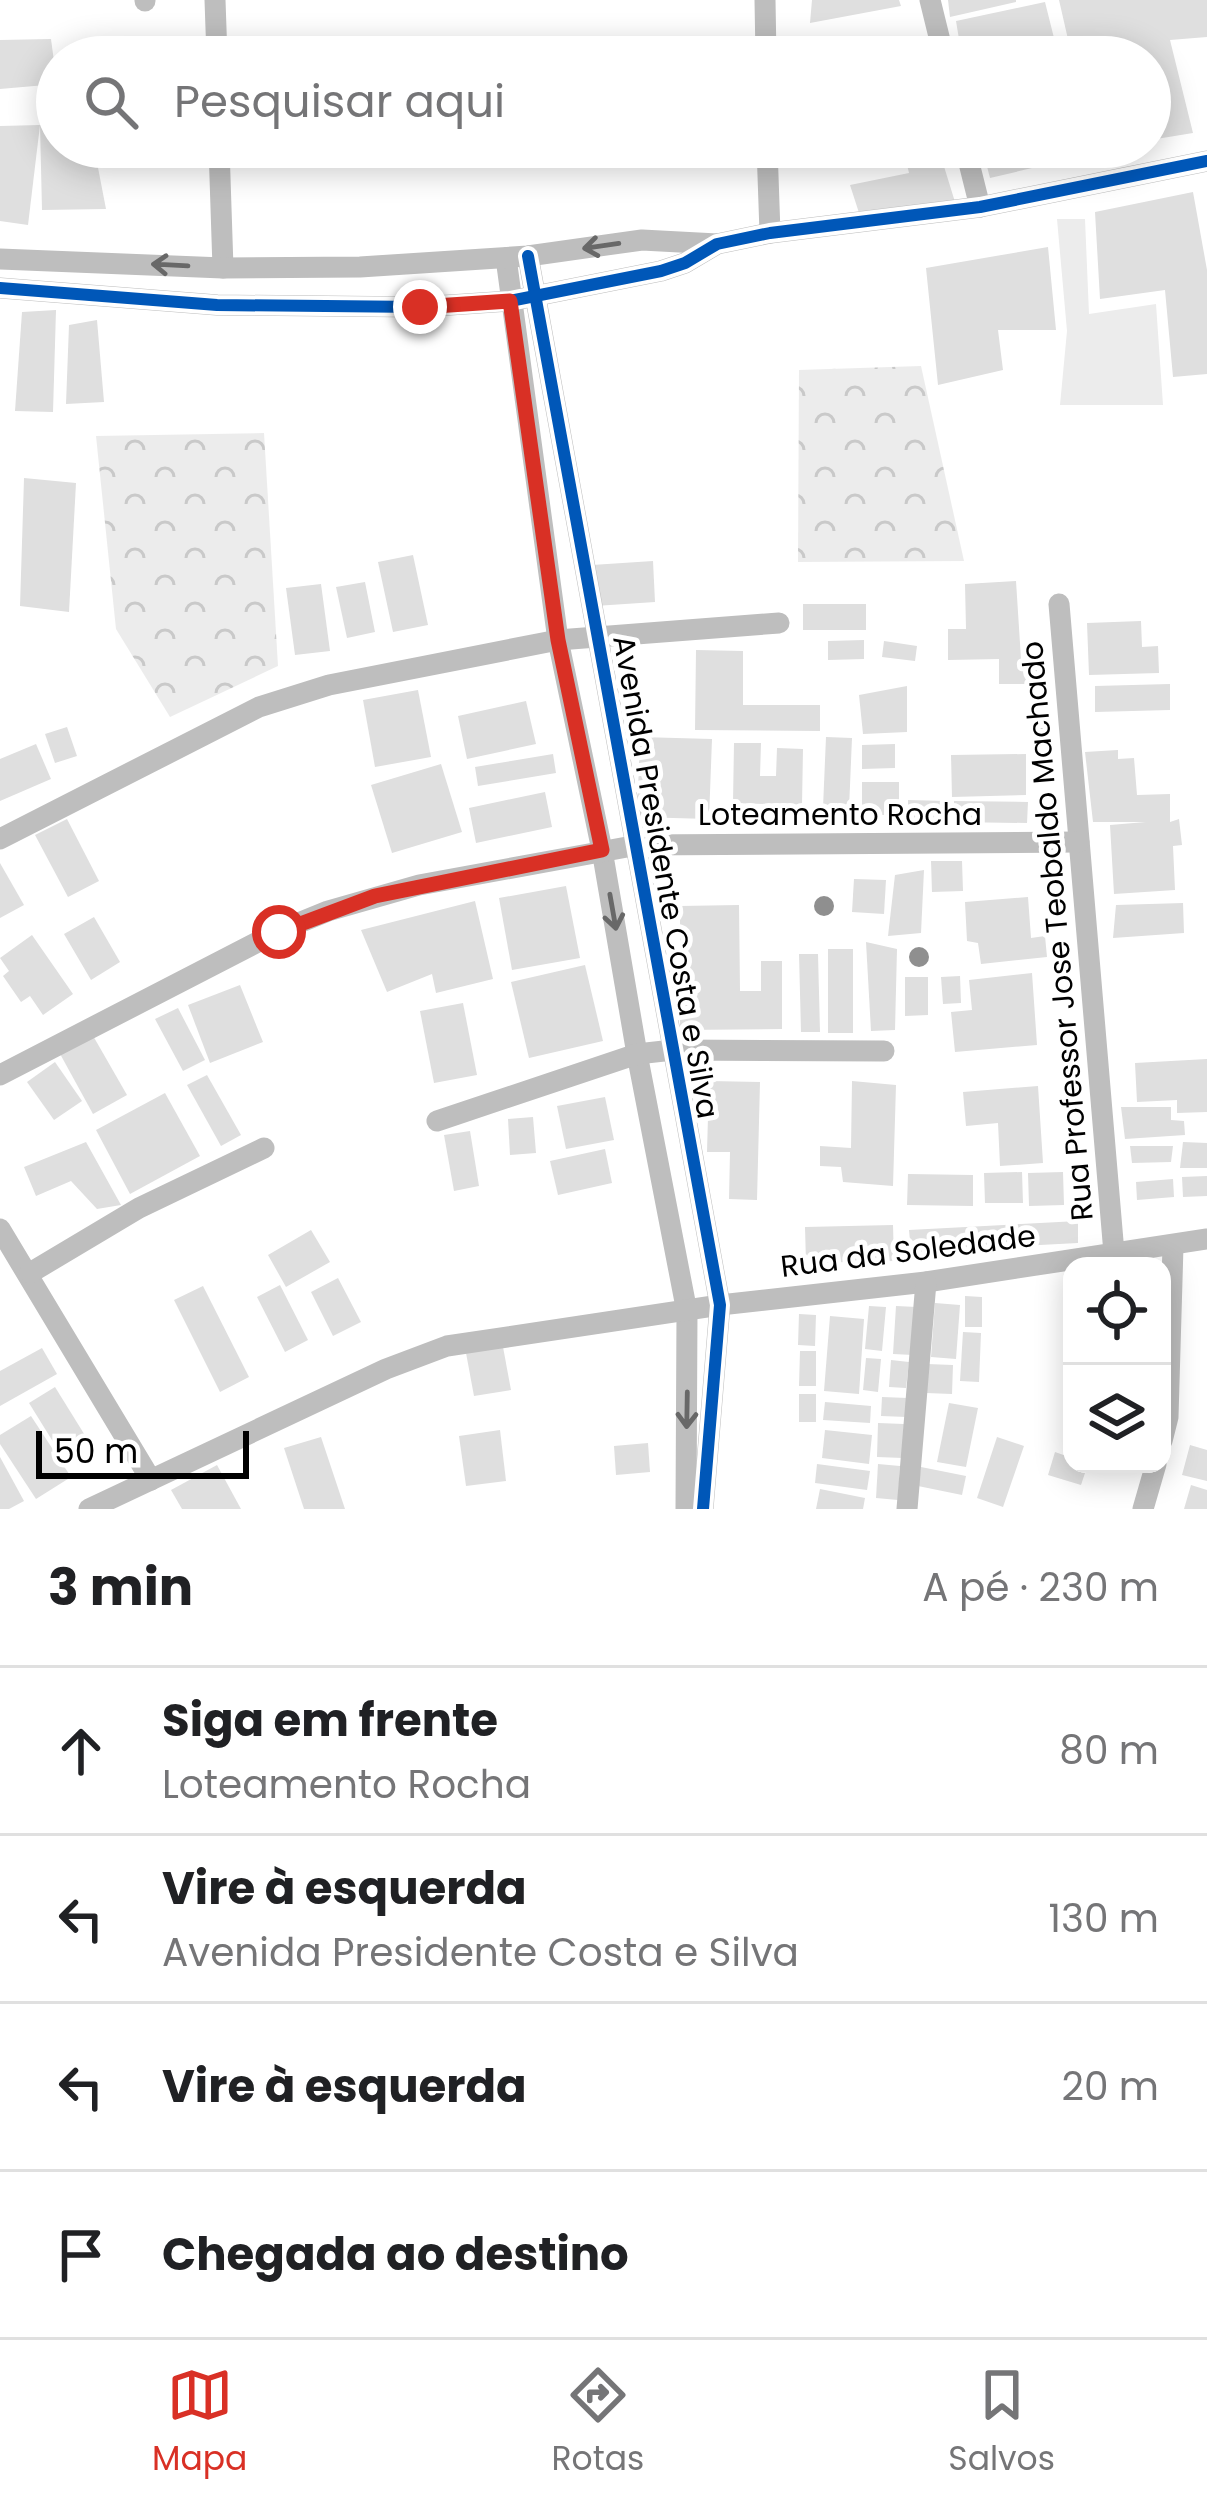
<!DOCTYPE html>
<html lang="pt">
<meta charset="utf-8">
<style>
:root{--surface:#fff;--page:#f6f6f6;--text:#202124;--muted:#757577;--line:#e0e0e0;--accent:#d93025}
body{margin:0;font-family:Poppins,sans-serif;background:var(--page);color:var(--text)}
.controls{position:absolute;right:36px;bottom:36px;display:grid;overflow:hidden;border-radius:24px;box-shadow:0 6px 30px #0003}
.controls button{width:108px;height:108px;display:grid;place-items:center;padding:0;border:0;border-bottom:3px solid var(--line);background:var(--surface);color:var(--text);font:60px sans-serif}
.scale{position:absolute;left:36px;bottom:30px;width:213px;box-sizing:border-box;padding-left:12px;border:6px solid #000;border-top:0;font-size:33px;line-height:42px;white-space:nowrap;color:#000;-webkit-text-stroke:9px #fff;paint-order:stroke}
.stop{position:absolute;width:36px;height:36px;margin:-27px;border:9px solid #d93025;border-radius:50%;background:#fff}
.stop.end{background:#d93025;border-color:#fff;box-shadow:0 3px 12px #0008}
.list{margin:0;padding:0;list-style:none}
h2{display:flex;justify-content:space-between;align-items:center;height:156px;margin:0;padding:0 48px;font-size:51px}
h2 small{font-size:39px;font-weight:400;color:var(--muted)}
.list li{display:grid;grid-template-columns:78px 1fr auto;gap:36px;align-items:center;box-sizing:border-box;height:168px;padding:0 48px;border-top:3px solid var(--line)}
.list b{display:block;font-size:45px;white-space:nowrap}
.list p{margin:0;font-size:39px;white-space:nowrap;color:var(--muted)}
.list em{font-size:39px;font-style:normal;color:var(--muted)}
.icon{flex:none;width:66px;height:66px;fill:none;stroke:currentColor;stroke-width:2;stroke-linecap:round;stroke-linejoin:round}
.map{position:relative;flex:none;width:1207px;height:1509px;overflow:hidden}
.search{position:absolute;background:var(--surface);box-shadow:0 6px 30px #0003;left:36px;right:36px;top:36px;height:132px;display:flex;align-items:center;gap:30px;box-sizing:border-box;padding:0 42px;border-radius:66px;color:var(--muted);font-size:45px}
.sheet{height:828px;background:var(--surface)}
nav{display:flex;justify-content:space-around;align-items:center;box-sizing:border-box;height:168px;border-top:3px solid var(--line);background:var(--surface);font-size:33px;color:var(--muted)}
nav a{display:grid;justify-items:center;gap:6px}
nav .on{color:var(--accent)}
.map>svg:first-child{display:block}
.grass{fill:#ececec}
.forest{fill:url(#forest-crowns)}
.building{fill:#dfdfdf}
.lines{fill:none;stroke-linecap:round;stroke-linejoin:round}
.street{stroke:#bebebe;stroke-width:21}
.cycleway-casing{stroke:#fff;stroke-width:20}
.cycleway{stroke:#0057b8;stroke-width:12}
.tree{fill:#8f8f8f}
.oneway{stroke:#686868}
.route{stroke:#d93025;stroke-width:15}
.labels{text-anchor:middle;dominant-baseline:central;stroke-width:10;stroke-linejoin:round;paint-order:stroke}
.street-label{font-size:30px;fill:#000;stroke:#fff}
</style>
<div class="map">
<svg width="1207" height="1509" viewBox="0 0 1207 1509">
<defs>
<pattern id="forest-crowns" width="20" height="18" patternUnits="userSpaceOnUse" patternTransform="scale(3)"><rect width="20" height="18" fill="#ececec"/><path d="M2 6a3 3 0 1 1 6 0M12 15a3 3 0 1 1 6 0" fill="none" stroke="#c9c9c9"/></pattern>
</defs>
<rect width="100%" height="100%" fill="#fff"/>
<polygon class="grass" points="1057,219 1085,219 1089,314 1156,304 1163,405 1060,405 1067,331"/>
<g class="forest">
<polygon points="921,366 964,561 798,562 799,370"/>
<polygon points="264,433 278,666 170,717 116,629 96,436"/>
</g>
<g class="building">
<polygon points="812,0 899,0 901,6 810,23"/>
<polygon points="948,0 1016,0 1016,2 950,17"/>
<polygon points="1059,0 1207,0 1207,37 1170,40 1193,133 1150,140 1150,57 1077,57 1070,48"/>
<polygon points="1045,2 1056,46 996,57 962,57 956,21"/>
<polygon points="51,39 57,84 0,89 0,40"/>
<polygon points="805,42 808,57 776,57 775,48"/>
<polygon points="57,124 57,147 94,147 106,209 42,210 40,125"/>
<polygon points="40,125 28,225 0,221 0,126"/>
<polygon points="938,147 955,202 860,216 850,185 909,173 903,148"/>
<polygon points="982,147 1113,147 1113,149 990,178"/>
<polygon points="1193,192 1207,270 1207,374 1173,377 1165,290 1100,299 1095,212"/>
<polygon points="1048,247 1056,330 998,330 1003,370 938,385 926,268"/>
<polygon points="56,310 53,412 15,411 22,312"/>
<polygon points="97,320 104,402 66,404 69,325"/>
<polygon points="24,478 76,483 69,612 20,606"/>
<polygon points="413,555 428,625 393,632 378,562"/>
<polygon points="653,561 655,602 595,606 592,565"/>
<polygon points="1016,581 1021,659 1037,660 1037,684 999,684 999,659 948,660 948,629 966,629 965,584"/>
<polygon points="365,582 375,632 347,638 336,587"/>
<polygon points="321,584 330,651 295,655 286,588"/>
<rect x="803" y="604" width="63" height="26"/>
<polygon points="1141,621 1142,647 1158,646 1159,673 1089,675 1087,623"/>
<polygon points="864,640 864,659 828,660 828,641"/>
<polygon points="884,641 917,646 915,661 882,657"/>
<polygon points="696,650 743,651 743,705 820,705 820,731 695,730"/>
<polygon points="1170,684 1170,710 1095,712 1095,686"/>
<polygon points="907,686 907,732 863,734 859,695"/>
<polygon points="418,690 431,757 375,767 363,700"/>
<polygon points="526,701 536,744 467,759 458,716"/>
<polygon points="67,727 77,756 55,763 45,734"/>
<polygon points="640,737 712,739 709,819 637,817"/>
<polygon points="826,737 852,738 849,809 823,808"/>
<polygon points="734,743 761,743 760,776 776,776 777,748 803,749 802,805 733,803"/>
<polygon points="36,744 51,779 0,801 0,759"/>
<polygon points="895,744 895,768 862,769 862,745"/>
<polygon points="1118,750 1118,759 1134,758 1137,795 1170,794 1170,822 1179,819 1182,845 1173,846 1175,890 1114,894 1110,825 1146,822 1093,822 1085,752"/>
<polygon points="553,754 556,773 478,786 475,767"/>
<polygon points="1026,754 1026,795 952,797 951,755"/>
<polygon points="441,764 462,832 392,853 371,785"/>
<rect x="862" y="782" width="37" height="33"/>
<polygon points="545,792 552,827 476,843 469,808"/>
<polygon points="908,800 948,801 947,822 908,821"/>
<polygon points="954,801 1028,802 1027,823 954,822"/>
<polygon points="67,819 99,881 68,897 35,835"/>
<polygon points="931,861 962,861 963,891 932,892"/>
<polygon points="0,863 24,905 0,918"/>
<polygon points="924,870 921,933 888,936 895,875"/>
<polygon points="854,879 886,880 884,914 852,912"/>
<polygon points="566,886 580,958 512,970 499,898"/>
<polygon points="1028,897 1031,938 1045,936 1047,957 981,964 978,943 967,941 965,902"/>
<polygon points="475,901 493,979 436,993 432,974 387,992 361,930"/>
<polygon points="1183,903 1184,933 1113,938 1116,905"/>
<polygon points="739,905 740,991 761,991 761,961 782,961 782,1029 680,1030 680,906"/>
<polygon points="94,917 120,962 91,980 64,934"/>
<polygon points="32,935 73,994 43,1015 30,996 21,1002 3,976 9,971 0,958"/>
<polygon points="866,942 897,949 895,1030 871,1031"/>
<rect x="828" y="949" width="25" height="84"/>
<polygon points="799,954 818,954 820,1032 801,1032"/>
<polygon points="585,965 603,1041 529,1058 511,982"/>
<polygon points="1032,973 1037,1045 955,1052 951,1012 972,1010 969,980"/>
<polygon points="960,976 961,1003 943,1004 941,977"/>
<polygon points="905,977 928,977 928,1015 905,1016"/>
<polygon points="240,985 263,1042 210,1063 188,1005"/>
<polygon points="463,1003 477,1075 434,1083 420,1011"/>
<polygon points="178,1008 205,1060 183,1071 155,1019"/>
<polygon points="92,1034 127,1095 93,1114 59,1052"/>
<polygon points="1207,1059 1207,1112 1177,1113 1177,1100 1137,1102 1135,1063"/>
<polygon points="55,1062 82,1101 54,1120 27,1082"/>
<polygon points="207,1075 241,1135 221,1146 187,1085"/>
<polygon points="709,1081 760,1082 757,1200 729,1199 730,1152 707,1152"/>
<polygon points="852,1081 896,1085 893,1186 843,1182 841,1167 820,1166 820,1146 851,1148"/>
<polygon points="1038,1086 1043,1163 1000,1166 998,1123 966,1126 963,1092"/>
<polygon points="165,1093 200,1156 130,1194 96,1130"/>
<polygon points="605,1097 614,1140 566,1149 557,1106"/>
<polygon points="1121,1107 1171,1107 1171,1120 1184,1121 1185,1135 1125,1139"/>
<polygon points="533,1117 536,1153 510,1155 508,1119"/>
<polygon points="470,1131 479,1186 454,1191 444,1135"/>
<polygon points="86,1142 121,1205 97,1209 71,1181 36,1196 24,1167"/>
<polygon points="1183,1142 1207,1143 1207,1168 1180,1168"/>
<polygon points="1130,1146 1173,1146 1171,1162 1132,1163"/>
<polygon points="605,1149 612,1183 558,1195 550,1161"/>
<polygon points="1022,1172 1023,1203 985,1203 984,1173"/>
<polygon points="1063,1172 1064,1205 1029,1206 1028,1173"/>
<polygon points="908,1174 973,1175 973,1206 907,1205"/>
<polygon points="1207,1176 1207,1196 1183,1197 1182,1177"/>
<polygon points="1173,1179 1174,1197 1137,1200 1136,1182"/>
<polygon points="1078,1221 1078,1243 911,1252 909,1230"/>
<polygon points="893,1225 894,1261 806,1263 805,1227"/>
<polygon points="311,1230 330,1262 286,1287 268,1255"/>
<polygon points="338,1278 361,1322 333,1336 311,1292"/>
<polygon points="280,1285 308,1340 285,1352 257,1297"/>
<polygon points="203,1286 249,1377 220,1392 174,1300"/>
<polygon points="965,1296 982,1297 982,1327 965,1327"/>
<polygon points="935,1303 960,1305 956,1359 931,1357"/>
<polygon points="869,1306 886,1307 882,1351 865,1349"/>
<polygon points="896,1306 917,1307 913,1355 893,1354"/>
<polygon points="799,1314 816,1315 815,1346 798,1345"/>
<polygon points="830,1316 864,1319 859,1394 824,1391"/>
<polygon points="963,1332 981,1333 979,1382 960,1381"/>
<polygon points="503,1347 511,1390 474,1396 466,1353"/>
<polygon points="42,1348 57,1374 0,1406 0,1371"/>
<polygon points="800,1351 816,1351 816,1386 799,1386"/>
<polygon points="866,1358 881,1359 878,1392 863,1390"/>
<polygon points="891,1360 909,1362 906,1388 889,1387"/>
<polygon points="927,1364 953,1365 952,1394 926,1393"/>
<polygon points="55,1387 86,1437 60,1453 29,1403"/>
<rect x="799" y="1394" width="17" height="28"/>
<polygon points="882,1397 908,1398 907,1417 881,1416"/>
<polygon points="825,1402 871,1406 870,1423 823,1420"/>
<polygon points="949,1403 978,1408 966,1467 937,1462"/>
<polygon points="31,1416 71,1477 36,1499 0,1444 0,1435"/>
<polygon points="878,1423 904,1424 903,1458 877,1457"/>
<polygon points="500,1430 506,1481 466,1486 459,1436"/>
<polygon points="825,1430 872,1435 869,1464 822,1458"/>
<polygon points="321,1437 345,1509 304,1509 284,1448"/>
<polygon points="997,1437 1024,1446 1003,1507 977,1498"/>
<polygon points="648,1443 650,1472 616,1475 614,1446"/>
<polygon points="1190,1445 1207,1450 1207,1481 1182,1475"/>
<polygon points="1055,1452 1072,1458 1072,1464 1088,1464 1081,1485 1048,1475"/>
<polygon points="0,1457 24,1501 9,1509 0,1509"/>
<polygon points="817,1464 870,1471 867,1490 815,1483"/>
<polygon points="878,1464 900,1466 898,1500 876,1498"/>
<polygon points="217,1465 241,1509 182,1509 171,1490"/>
<polygon points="921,1467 966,1476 962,1495 918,1486"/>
<polygon points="1191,1485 1207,1490 1207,1509 1184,1509"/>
<polygon points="820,1489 865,1498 863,1509 816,1509"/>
</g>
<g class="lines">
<g class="street">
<polyline points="145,0 145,1"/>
<polyline points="215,0 217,57"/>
<polyline points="765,0 766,57"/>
<polyline points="930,0 944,57"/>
<polyline points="219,147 223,268"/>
<polyline points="767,147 770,233"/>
<polyline points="965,147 980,207"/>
<polyline points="528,256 720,1305 703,1509"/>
<polyline points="506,258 558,640 602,850 637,1054 687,1312 686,1509"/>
<polyline points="0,259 223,268 360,267 528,256 642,240 717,244"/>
<polyline points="0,288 217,305 420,307 510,301 661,271 685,263 717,244 770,233 980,207 1207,161"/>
<polyline points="1059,604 1114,1253"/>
<polyline points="0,839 259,707 329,685 558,640 779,623"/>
<polyline points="0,1075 279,931 328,911 419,885 638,845 1079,842"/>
<polyline points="437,1121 637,1054 673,1050 884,1051"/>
<polyline points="0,1229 151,1480"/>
<polyline points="30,1273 139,1208 264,1148"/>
<polyline points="1162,1441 1168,1417 1173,1246"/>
<polyline points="89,1509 386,1369 447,1346 720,1305 926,1282 1207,1239"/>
<polyline points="907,1509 926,1282"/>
<polyline points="1143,1509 1156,1464"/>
</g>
<g class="cycleway-casing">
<g id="cycleway">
<polyline points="528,256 720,1305 703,1509"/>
<polyline points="0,288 217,305 420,307 510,301 661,271 685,263 717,244 770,233 980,207 1207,161"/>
</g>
</g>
<use href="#cycleway" class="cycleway"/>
</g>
<g class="tree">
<circle cx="1040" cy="727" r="10"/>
<circle cx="824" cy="906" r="10"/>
<circle cx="919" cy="957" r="10"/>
</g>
<defs><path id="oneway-shaft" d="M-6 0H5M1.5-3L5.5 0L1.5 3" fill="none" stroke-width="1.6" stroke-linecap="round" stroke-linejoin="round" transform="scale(3)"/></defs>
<g class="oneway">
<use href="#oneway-shaft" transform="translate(601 246) rotate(172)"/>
<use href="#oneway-shaft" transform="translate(170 265) rotate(-177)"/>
<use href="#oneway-shaft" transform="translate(613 912) rotate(80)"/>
<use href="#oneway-shaft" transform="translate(687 1410) rotate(91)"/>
</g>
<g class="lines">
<polyline class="route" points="279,932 375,896 602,850 558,640 510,301 420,307"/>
</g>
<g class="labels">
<g class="street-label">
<text x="840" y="814">Loteamento Rocha</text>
<text transform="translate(666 877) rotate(80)">Avenida Presidente Costa e Silva</text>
<text transform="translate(1057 931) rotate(-95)">Rua Professor Jose Teobaldo Machado</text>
<text transform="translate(908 1251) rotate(-7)">Rua da Soledade</text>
</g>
</g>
</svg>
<div class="controls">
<button><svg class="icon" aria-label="locate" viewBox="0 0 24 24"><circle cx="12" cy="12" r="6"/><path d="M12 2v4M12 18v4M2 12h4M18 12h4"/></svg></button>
<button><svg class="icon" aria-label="layers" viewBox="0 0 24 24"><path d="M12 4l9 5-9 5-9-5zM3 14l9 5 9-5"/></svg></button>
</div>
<div class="scale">50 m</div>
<div class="stop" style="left:279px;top:932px"></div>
<div class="stop end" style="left:420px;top:307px"></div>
<div class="search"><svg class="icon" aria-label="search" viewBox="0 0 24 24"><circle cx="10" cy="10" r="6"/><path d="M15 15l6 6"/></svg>Pesquisar aqui</div>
</div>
<section class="sheet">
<h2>3 min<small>A pé · 230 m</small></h2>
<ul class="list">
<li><svg class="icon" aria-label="ahead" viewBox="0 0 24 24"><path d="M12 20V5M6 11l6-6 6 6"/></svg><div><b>Siga em frente</b><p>Loteamento Rocha</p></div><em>80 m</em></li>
<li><svg class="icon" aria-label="left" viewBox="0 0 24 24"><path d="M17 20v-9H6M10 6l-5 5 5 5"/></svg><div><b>Vire à esquerda</b><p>Avenida Presidente Costa e Silva</p></div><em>130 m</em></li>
<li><svg class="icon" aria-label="left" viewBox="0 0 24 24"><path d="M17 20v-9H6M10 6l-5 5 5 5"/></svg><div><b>Vire à esquerda</b></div><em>20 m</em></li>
<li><svg class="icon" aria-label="arrive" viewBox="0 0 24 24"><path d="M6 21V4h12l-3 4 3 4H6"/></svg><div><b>Chegada ao destino</b></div></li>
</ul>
</section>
<nav>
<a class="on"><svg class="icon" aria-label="map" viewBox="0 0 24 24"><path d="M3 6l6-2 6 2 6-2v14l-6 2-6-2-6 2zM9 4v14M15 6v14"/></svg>Mapa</a>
<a><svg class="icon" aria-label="directions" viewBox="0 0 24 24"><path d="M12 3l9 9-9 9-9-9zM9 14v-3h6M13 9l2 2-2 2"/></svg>Rotas</a>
<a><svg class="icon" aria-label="saved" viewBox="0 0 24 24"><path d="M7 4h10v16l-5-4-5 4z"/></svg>Salvos</a>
</nav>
